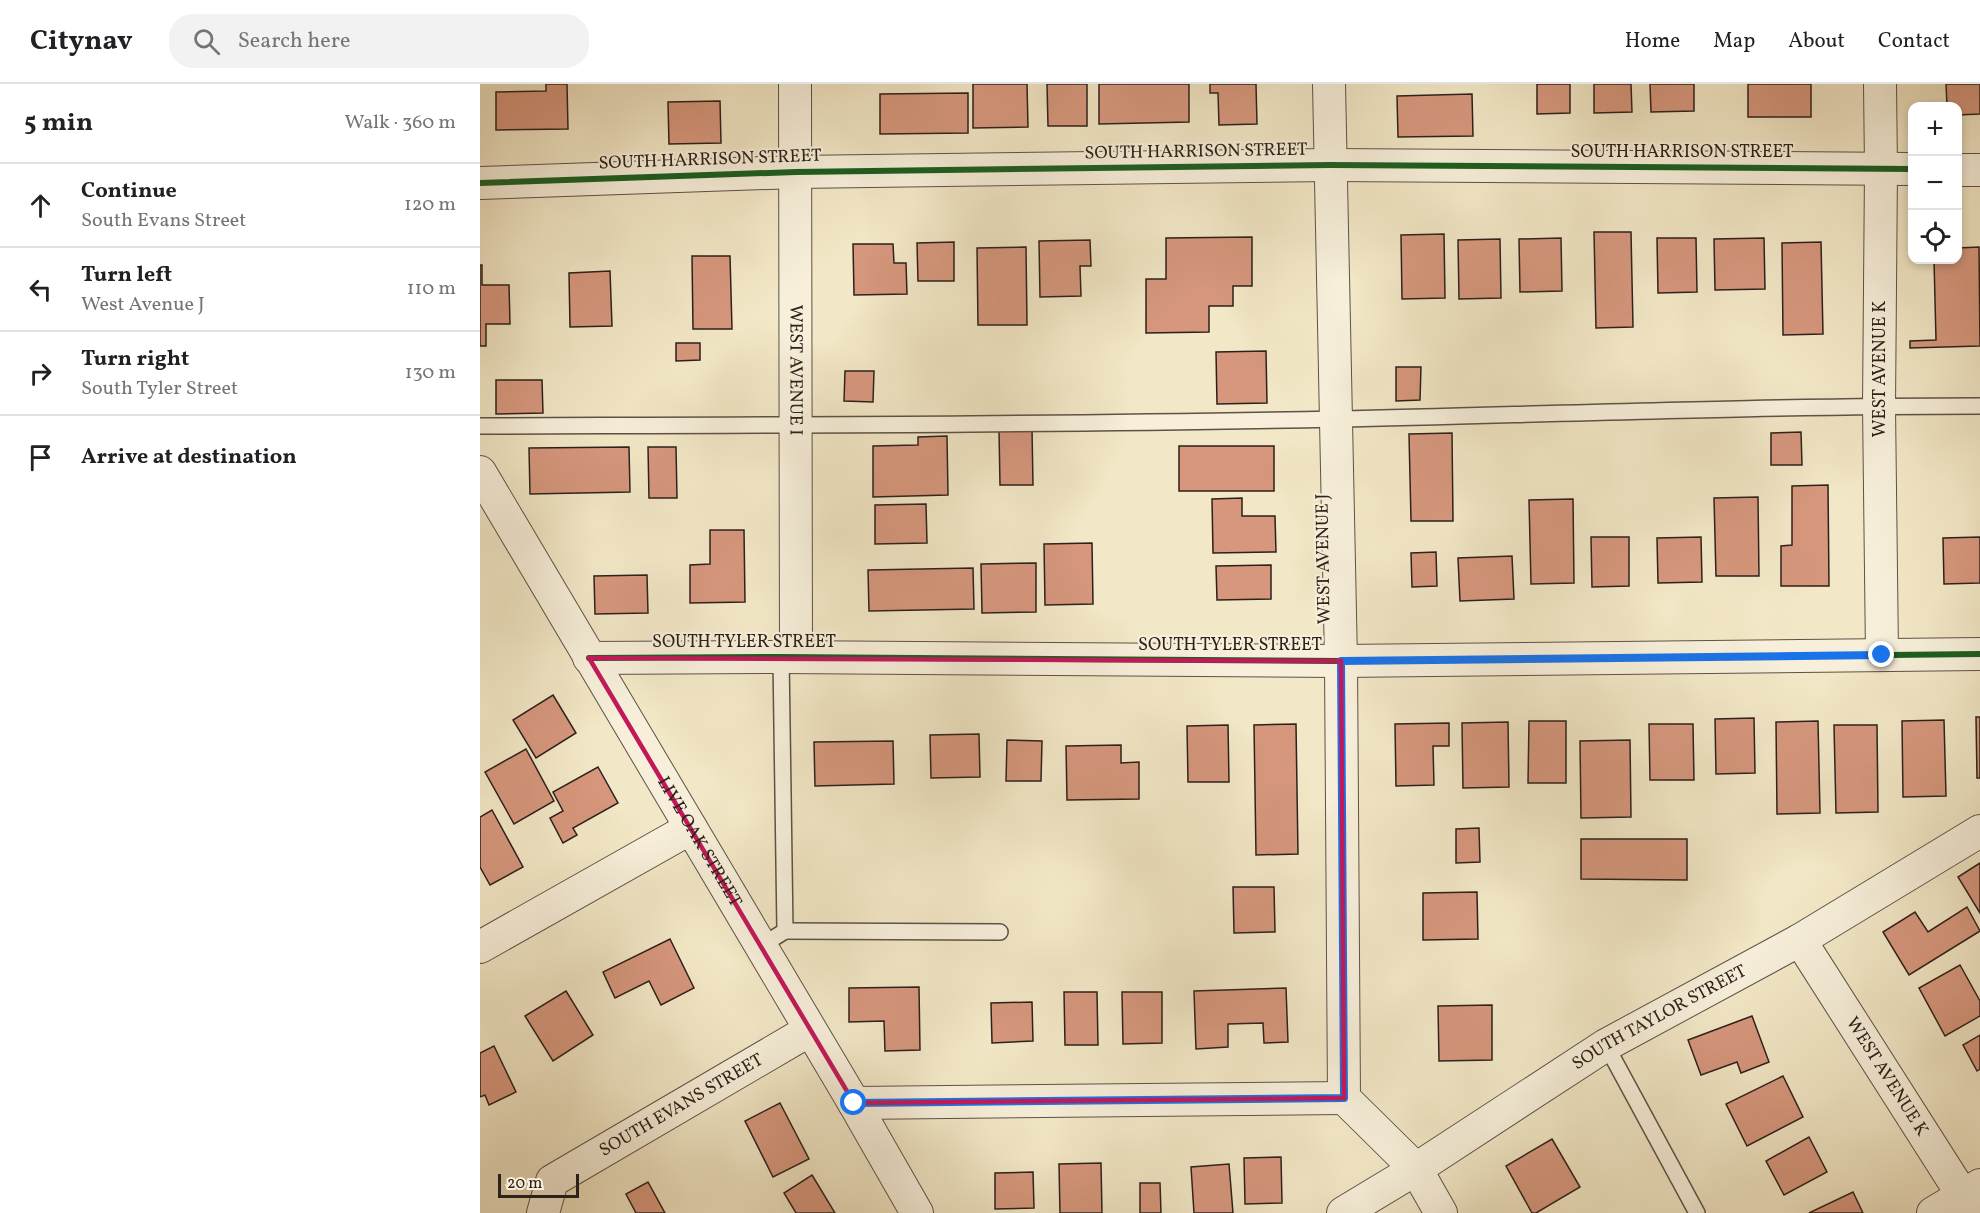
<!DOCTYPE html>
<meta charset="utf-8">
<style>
:root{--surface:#fff;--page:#f2f2f2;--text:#202124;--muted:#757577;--line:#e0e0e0}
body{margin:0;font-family:Vollkorn,serif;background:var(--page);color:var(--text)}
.controls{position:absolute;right:18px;top:18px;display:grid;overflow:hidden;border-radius:12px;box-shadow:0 3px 9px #0003}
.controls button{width:54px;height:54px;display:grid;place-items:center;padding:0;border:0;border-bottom:2px solid var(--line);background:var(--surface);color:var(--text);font:30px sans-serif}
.scale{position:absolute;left:18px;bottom:15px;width:81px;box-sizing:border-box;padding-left:6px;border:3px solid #2d211b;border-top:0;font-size:16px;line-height:21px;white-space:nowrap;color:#2d211b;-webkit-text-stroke:4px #f7efda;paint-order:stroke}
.stop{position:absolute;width:18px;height:18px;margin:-14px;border:4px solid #1a73e8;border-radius:50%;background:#fff}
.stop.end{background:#1a73e8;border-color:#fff;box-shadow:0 2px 6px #0008}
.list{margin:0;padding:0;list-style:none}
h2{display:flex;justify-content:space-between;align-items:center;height:78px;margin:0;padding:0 24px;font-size:26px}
h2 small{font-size:20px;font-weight:400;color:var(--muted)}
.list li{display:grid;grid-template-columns:39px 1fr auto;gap:18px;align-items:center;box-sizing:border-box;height:84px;padding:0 24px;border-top:2px solid var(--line)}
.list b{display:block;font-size:22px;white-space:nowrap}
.list p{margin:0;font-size:20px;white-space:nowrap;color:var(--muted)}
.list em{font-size:20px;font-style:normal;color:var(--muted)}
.icon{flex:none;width:33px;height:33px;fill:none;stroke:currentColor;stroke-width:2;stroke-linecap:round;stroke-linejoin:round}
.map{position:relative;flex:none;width:1500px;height:1129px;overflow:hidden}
header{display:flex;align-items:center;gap:36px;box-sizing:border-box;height:84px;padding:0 30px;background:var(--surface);border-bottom:2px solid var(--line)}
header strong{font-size:28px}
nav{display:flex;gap:33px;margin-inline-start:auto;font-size:21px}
.search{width:420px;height:54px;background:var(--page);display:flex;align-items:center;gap:15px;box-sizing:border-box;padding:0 21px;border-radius:24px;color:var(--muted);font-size:22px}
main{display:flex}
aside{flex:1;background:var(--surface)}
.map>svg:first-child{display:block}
.building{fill:#d6977d;stroke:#2d211b;stroke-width:1.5}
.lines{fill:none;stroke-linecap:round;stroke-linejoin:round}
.service-casing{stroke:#5e5246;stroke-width:18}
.minor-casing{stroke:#5e5246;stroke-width:34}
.service{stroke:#f7efda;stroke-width:15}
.minor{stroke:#f7efda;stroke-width:32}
.cycleway-casing{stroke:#f7efda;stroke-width:10}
.cycleway{stroke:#1b5e20;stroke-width:6}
.route{stroke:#1a73e8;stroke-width:8}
.marked{fill:none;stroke:#c2185b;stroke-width:4.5;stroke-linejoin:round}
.labels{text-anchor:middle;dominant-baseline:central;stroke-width:4.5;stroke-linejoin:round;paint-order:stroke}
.street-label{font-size:18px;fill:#2d211b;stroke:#f7efda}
</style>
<header>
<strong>Citynav</strong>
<div class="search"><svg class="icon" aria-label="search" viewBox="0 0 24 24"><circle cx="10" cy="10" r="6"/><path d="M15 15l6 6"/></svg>Search here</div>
<nav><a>Home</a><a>Map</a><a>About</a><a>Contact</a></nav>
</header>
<main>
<aside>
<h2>5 min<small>Walk · 360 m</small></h2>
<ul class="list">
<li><svg class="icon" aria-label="ahead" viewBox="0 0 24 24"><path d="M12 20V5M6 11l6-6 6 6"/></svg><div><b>Continue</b><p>South Evans Street</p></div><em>120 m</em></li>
<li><svg class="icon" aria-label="left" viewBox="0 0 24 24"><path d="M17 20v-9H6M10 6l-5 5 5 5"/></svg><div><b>Turn left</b><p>West Avenue J</p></div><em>110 m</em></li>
<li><svg class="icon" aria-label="right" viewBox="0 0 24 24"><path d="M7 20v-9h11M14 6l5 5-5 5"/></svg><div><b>Turn right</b><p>South Tyler Street</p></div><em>130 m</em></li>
<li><svg class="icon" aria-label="arrive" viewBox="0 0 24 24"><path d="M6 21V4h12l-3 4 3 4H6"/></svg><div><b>Arrive at destination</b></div></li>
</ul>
</aside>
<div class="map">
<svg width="1500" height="1129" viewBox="0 0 1500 1129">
<rect width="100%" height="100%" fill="#f2e7c6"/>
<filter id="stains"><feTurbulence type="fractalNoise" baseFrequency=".00333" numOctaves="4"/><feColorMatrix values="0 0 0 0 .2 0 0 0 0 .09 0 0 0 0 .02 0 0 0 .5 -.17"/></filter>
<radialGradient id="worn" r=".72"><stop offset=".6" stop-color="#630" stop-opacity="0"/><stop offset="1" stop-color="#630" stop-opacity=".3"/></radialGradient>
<g class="building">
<polygon points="66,0 87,0 88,45 16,46 16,8 66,7"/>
<polygon points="493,0 547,0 548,43 493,44"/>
<polygon points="567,0 607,0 607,42 568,42"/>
<polygon points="619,0 709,0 709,38 619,40"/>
<polygon points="730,0 776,0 777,40 739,41 738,9 730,9"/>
<polygon points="1057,0 1090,0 1090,29 1057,30"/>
<polygon points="1114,0 1151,0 1152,28 1114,29"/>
<polygon points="1170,0 1214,0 1214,27 1171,28"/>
<rect x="1268" y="0" width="63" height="33"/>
<polygon points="1466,0 1500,0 1500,30 1478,31 1478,22 1467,22"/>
<polygon points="488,9 488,49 400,50 400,10"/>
<polygon points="992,10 993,52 918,53 917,12"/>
<polygon points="240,17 241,59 189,60 188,18"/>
<polygon points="1114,148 1151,148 1153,243 1116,244"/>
<polygon points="964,150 965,214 922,215 921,151"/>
<polygon points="772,153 772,202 753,202 753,222 729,222 729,248 666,249 666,195 686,195 686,154"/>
<polygon points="1081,154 1082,207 1040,208 1039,155"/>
<polygon points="1177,154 1216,154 1217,208 1178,209"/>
<polygon points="1284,154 1285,205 1235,206 1234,155"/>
<polygon points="1020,155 1021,214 979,215 978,156"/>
<polygon points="610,156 611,182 600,182 601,212 560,213 559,157"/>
<polygon points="474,158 474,197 438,197 437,159"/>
<polygon points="1341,158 1343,250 1303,251 1302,159"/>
<polygon points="373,160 413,160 414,179 426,179 427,210 374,211"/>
<polygon points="546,163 547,241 498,241 497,164"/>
<polygon points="1499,163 1500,262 1430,264 1430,257 1456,256 1454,176 1478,176 1478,164"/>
<polygon points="212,172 250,172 252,245 213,245"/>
<polygon points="0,181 2,181 2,201 29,201 30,240 6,240 6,262 0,262"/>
<polygon points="130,187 132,242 90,243 89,189"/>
<polygon points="196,259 220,259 220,276 196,277"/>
<polygon points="786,267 787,319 737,320 736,268"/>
<polygon points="916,283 941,283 940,316 916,317"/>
<polygon points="365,287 394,287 393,318 364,317"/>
<polygon points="16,296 62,296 63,329 16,330"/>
<polygon points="552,345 553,401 520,401 519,346"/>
<polygon points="1321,348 1322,381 1291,381 1291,349"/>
<polygon points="972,349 973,437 931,437 929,350"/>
<polygon points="467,352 468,411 393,413 393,362 438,361 438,353"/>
<rect x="699" y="362" width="95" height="45"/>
<polygon points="149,363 150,408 50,410 49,364"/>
<polygon points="168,363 196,363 197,414 169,414"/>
<polygon points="1348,401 1349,502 1301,502 1301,462 1312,461 1312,402"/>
<polygon points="1278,413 1279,492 1236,492 1234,414"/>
<polygon points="762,414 762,432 795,432 796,468 733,469 732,415"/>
<polygon points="1093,415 1094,499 1051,500 1049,416"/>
<polygon points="446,420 447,459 395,460 395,421"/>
<polygon points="230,446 264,446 265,518 210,519 210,481 230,480"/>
<polygon points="1111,453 1149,453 1149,502 1112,503"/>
<polygon points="1221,453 1222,498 1178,499 1177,454"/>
<polygon points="1500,453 1500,499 1464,500 1463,454"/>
<polygon points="612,459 613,520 565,521 564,460"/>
<polygon points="956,468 957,502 932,503 931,469"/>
<polygon points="1032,472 1034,515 980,517 978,474"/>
<polygon points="556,479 556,528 502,529 501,480"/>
<polygon points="791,481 791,515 737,516 736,482"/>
<polygon points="493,484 494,525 389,527 388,486"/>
<polygon points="167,491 168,529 115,530 114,492"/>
<polygon points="73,611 96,649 56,674 33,636"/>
<polygon points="1496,633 1500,633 1500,694 1497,694"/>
<polygon points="1274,634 1275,689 1236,690 1235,635"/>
<polygon points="1464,636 1466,712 1423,713 1422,637"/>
<polygon points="1049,637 1086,637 1086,699 1048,699"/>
<polygon points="1338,637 1340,729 1297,730 1296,638"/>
<polygon points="1028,638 1029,703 983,704 982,639"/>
<polygon points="969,639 969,662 953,662 954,701 916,702 915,640"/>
<polygon points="816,640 818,770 776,771 774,641"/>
<polygon points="1169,640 1213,640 1214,696 1170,696"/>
<polygon points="748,641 749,698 708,698 707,642"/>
<polygon points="1354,641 1397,641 1398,728 1356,729"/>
<polygon points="499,650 500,693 451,694 450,651"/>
<polygon points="527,656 562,657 561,697 526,697"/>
<polygon points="1150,656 1151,733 1101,734 1100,657"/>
<polygon points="413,657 414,700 335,702 334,658"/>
<polygon points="641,661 641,679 659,678 659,715 587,716 586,662"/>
<polygon points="46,665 74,717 34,740 5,688"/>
<polygon points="118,683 138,719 93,744 97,751 83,759 70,734 83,727 73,708"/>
<polygon points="12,726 43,783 10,801 0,783 0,733"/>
<polygon points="999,744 1000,778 976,779 976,745"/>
<polygon points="1101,755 1207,755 1207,796 1101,795"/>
<polygon points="1500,779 1500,829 1478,793"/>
<polygon points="753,803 794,803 795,848 754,849"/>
<polygon points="997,808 998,855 943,856 943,809"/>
<polygon points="1487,823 1500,847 1429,891 1403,848 1435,828 1448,848"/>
<polygon points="190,855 214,904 181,921 169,897 135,914 123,888"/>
<polygon points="1480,881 1500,917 1500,932 1465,952 1439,904"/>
<polygon points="439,903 440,966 405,967 404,937 369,938 369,904"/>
<polygon points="806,904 808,958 784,959 783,939 748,940 748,963 716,965 714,907"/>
<polygon points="86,907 113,951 73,977 45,932"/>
<polygon points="584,908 617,908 618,961 585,961"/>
<polygon points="642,908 682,908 682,959 643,960"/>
<polygon points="552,918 553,957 512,959 511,919"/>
<polygon points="1012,921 1012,976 959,977 958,922"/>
<polygon points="1272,932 1289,978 1261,989 1257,978 1221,991 1208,956"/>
<polygon points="1500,951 1500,985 1497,987 1483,961"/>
<polygon points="14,962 36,1008 9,1021 5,1011 0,1013 0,969"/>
<polygon points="1303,992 1323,1033 1267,1062 1246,1020"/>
<polygon points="300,1019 329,1075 293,1093 265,1037"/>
<polygon points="1329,1053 1347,1088 1304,1111 1286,1077"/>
<polygon points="1072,1055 1100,1103 1056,1129 1052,1129 1026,1082"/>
<polygon points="801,1073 802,1119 765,1120 764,1074"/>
<polygon points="621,1079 622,1129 580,1129 579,1080"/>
<polygon points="749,1080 753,1129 714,1129 711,1083"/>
<polygon points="553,1088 554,1124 515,1125 515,1089"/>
<polygon points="332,1091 355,1129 316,1129 304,1109"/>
<polygon points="168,1098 185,1129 156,1129 146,1110"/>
<polygon points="660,1099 680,1099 681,1129 660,1129"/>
<polygon points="1373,1108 1383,1129 1329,1129"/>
</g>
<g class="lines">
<g class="service-casing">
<g id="service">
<path d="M0,342C286,341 573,341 859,335C1073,330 1286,322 1500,322"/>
<polyline points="305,847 520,848"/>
<polyline points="281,862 305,847 301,573"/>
<polyline points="1126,961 1217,1129"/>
</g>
</g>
<g class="minor-casing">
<g id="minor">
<path id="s1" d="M315,0L316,573"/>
<polyline points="849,0 861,577 864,1014 936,1085 961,1129"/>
<polyline points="1400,0 1401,85 1399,322 1402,571"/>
<polyline points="1478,86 1500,86"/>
<polyline points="0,99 316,88 850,81 1432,85"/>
<path id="s2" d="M0,388L374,1019L437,1129"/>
<polyline points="109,574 301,573 861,577 1500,570"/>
<path id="s3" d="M1320,856L1494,1129"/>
<polyline points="0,863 211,744"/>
<polyline points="374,1019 864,1014"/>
<path id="s4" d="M63,1129L72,1097L330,946"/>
<path id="s5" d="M863,1129L936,1085L1126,961L1320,856L1500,747"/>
<polyline points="1453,1129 1500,1101"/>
</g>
</g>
<use href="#service" class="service"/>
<use href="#minor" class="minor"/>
<g class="cycleway-casing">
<g id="cycleway">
<polyline points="0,99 316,88 850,81 1432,85"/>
<polyline points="109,574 301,573 861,577 1500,570"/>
</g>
</g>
<use href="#cycleway" class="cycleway"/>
</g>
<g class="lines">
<polyline class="route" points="374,1019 864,1014 861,577 1402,571"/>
</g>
<path class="marked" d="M109,574L861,577L864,1014L374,1019Z"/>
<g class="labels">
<g class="street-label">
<text transform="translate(716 68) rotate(-1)">SOUTH HARRISON STREET</text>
<text x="1202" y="68">SOUTH HARRISON STREET</text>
<text transform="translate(230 76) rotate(-2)">SOUTH HARRISON STREET</text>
<text transform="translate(1400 285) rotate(-90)">WEST AVENUE K</text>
<text stroke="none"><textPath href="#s1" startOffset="286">WEST AVENUE I</textPath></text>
<text transform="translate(844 475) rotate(-91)">WEST AVENUE J</text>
<text x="264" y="558">SOUTH TYLER STREET</text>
<text x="750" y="561">SOUTH TYLER STREET</text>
<text stroke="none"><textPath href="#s2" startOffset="430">LIVE OAK STREET</textPath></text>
<text stroke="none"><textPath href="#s5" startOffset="372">SOUTH TAYLOR STREET</textPath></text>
<text stroke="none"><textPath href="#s3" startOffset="162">WEST AVENUE K</textPath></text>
<text stroke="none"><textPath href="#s4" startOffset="183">SOUTH EVANS STREET</textPath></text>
</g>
</g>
<rect width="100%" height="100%" filter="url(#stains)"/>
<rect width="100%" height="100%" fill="url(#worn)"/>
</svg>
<div class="controls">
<button>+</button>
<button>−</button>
<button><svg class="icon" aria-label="locate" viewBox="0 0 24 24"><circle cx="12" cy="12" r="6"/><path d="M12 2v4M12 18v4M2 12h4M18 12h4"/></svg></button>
</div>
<div class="scale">20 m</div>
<div class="stop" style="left:374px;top:1019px"></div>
<div class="stop end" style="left:1402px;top:571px"></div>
</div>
</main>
